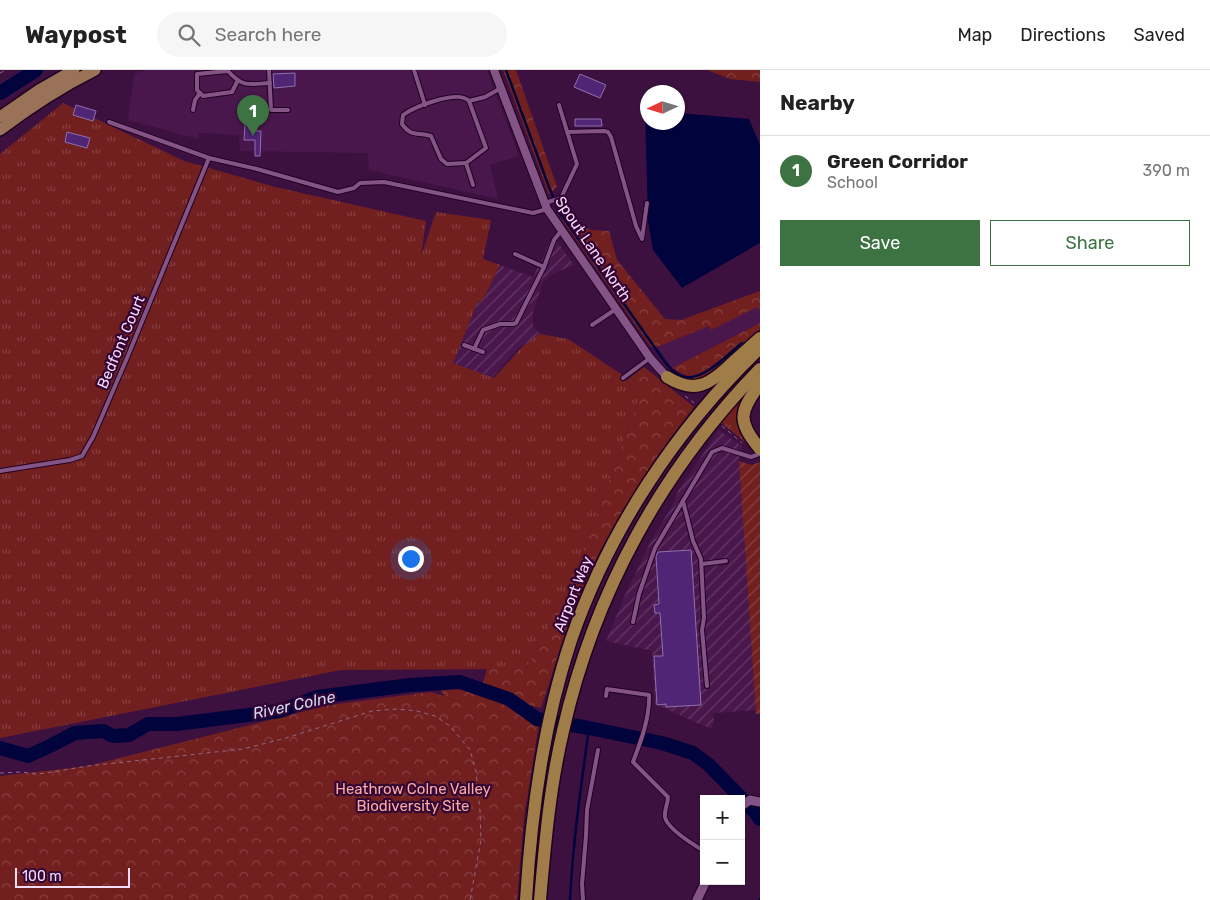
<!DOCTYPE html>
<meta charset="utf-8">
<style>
:root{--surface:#fff;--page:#f6f6f6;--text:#222;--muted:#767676;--line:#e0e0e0;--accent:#3d7343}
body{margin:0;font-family:Rubik,sans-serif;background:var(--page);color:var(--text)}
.controls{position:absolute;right:15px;bottom:15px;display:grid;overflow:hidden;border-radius:0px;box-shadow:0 1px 4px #0004}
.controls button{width:45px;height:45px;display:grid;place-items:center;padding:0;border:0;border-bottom:1px solid var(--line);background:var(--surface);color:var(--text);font:25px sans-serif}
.compass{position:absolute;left:640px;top:15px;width:45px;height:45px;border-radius:50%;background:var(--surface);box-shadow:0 1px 4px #0004;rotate:266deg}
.scale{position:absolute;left:15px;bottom:12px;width:115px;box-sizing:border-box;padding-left:5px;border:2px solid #f7dcf8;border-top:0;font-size:14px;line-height:18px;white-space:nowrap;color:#f7dcf8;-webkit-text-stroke:4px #320535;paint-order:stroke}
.you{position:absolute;left:410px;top:488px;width:18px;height:18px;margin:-12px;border:4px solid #fff;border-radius:50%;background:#1a73e8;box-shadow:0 0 0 8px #1a73e833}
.badge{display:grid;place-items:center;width:32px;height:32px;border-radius:50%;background:var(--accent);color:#fff;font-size:16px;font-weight:700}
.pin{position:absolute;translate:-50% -41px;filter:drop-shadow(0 1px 2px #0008)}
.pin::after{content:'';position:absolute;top:26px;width:18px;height:15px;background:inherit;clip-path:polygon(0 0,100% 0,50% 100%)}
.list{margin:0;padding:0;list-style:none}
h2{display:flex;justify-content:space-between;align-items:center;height:65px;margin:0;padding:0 20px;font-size:21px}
h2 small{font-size:16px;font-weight:400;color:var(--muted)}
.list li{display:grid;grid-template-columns:32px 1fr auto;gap:15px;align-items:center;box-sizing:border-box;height:70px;padding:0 20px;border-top:1px solid var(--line)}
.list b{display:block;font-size:19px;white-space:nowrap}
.list p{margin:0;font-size:16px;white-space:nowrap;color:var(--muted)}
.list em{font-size:16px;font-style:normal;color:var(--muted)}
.actions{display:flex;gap:10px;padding:15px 20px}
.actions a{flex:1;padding:11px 0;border:1px solid var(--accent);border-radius:0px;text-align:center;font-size:18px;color:var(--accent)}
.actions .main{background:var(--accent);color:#fff}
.icon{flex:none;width:28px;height:28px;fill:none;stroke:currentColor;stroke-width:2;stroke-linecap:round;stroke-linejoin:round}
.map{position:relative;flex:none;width:760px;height:830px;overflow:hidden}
header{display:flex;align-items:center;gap:30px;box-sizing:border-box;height:70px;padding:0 25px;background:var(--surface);border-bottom:1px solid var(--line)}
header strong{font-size:24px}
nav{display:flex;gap:28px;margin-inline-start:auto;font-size:18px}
.search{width:350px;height:45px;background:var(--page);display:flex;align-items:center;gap:12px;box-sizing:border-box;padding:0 18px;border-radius:28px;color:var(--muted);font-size:19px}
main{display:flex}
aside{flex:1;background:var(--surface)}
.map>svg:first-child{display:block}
.built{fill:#49174c}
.industrial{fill:url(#industrial-furrows)}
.grass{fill:url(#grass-tufts)}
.forest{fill:url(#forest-crowns)}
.garden{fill:url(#garden-furrows)}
.water{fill:#01033d}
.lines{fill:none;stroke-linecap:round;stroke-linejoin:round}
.stream{stroke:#01033d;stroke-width:2.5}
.river{stroke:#01033d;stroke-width:14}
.building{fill:#512576;stroke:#8d71ad}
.service-casing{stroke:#1f0121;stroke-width:6}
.minor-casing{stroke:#1f0121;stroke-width:10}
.tertiary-casing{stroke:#1f0121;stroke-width:11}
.primary-casing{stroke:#1f0121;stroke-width:14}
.trunk-casing{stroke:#1f0121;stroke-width:15}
.path{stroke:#8e698f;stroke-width:1;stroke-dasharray:4 4;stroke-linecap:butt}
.service{stroke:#845486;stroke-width:4}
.minor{stroke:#845486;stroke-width:8}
.tertiary{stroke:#845486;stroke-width:9}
.primary{stroke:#997257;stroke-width:11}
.trunk{stroke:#a07c48;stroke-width:12}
.labels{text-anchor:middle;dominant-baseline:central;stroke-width:4.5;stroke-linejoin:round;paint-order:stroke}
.street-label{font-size:15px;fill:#f7dcf8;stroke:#320535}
.park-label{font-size:15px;fill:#fcaaa2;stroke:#320535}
.water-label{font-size:16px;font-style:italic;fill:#cfdaf0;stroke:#320535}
</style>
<header>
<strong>Waypost</strong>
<div class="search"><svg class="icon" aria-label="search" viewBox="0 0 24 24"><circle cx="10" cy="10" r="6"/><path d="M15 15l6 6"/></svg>Search here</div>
<nav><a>Map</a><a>Directions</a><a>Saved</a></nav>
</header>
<main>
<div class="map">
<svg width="760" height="830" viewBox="0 0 760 830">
<defs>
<pattern id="industrial-furrows" width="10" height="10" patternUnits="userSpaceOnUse" patternTransform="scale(1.25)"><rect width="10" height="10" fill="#49174c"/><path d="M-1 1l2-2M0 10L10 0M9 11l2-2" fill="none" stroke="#643867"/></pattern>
<pattern id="grass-tufts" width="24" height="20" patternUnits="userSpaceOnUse" patternTransform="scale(1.25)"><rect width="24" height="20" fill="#72201f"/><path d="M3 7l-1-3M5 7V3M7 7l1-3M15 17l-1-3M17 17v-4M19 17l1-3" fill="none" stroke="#874040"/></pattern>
<pattern id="forest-crowns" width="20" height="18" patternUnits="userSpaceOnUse" patternTransform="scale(1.25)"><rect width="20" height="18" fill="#72201f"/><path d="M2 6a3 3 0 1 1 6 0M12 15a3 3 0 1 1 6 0" fill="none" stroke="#874040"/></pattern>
<pattern id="garden-furrows" width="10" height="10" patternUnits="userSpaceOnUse" patternTransform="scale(1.25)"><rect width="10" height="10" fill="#72201f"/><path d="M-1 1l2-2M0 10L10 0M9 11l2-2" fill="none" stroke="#874040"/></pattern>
</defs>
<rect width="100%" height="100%" fill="#3d113f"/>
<g class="built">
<polygon points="146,0 487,0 519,86 490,95 498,129 369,100 368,83 240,81 239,65 199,63 198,69 128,50 134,4"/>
<polygon points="757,236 760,241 760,253 672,298 657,277 709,256 711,260"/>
</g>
<g class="industrial">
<polygon points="553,166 574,195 552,204 543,212 533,242 533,257 538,262 544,264 518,278 491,309 452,294 478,231 482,232 500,195 533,207"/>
<polygon points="719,360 742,376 739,391 756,640 713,643 714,652 711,659 655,634 652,581 606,571 625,525 651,471 672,436 678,421"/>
</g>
<g class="grass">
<polygon points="63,33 184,91 275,117 426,151 421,186 436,142 491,150 483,189 500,195 482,232 478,231 453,293 494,308 522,277 539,264 568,269 621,304 626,311 642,321 573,508 526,599 341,600 0,668 0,84"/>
<polygon points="746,321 742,330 740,340 755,381 753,382 744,371 720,352"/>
</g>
<g class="forest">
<polygon points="503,0 516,0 557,117 549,125"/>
<polygon points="707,0 760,0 760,12 730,9"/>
<polygon points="568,144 590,160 609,161 617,190 665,249 681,250 760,221 760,241 757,237 711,260 709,256 657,277 651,277 561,148"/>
<polygon points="760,253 760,259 718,298 696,311 672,298"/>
<path d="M644,297L694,337C644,403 598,472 569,551C559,579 551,609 541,638L521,633L483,613L487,599H526L573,508L642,321L626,311Z"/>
<polygon points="457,616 499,632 539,653 524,748 517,830 0,830 0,706 88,696 329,635 430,622 444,626 441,620"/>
</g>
<polygon class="garden" points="739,391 752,395 760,392 760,644 756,644"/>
<polygon class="water" points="645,40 647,41 648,52 678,52 678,43 749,49 760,75 760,173 682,218 653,180 648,151"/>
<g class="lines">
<g class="stream">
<path d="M506,0L549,117L560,143L665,292C669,297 673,302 679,305C699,316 727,285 742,273"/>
<path d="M570,830C573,771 581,716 589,658"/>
<polyline points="760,830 760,829"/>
</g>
<g class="river">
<polyline points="0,23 36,0"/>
<polyline points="0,678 28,686 50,676 75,663 103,661 113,666 129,665 148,654 177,654 280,641 317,627 410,615 460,612 509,629 537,649 589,658 662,673 693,683 709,695 756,743 760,749"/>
</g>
</g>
<g class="building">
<polygon points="295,3 295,16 274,18 273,4"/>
<polygon points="580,4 606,15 600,28 574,17"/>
<polygon points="76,35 96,41 93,51 73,45"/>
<polygon points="575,49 601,49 602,56 575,56"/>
<polygon points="250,50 256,50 256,61 261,61 260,86 255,86 255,70 244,70 245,54 249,54"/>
<polygon points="67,62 90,68 87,78 65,72"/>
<polygon points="691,480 701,635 666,637 666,634 657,635 654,586 663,586 660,543 655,543 654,535 659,534 656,486 658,482"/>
</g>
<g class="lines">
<g class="service-casing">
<g id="service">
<polyline points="269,0 271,40 288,40"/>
<polyline points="414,0 425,35"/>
<path d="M237,12L232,22L203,26L197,20V4L228,1C243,18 249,14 270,13"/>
<polyline points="469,31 486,78 466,93 473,115"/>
<polyline points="193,40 195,30 200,23"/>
<polyline points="109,52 209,88"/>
<polyline points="567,62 604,61 608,62 611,67 636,156 642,169 647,133"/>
<path d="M466,93L447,94L441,89L431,66C417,62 411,67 402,54L403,45C414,37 458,19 469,31L485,27L501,18"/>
<polyline points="545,133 561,128 577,94 559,35"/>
<polyline points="515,184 544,197 554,170 561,161"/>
<polyline points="592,255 616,239"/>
<polyline points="464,275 483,282"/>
<polyline points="474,279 483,260 500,254 513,254 516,253 544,197"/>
<polyline points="623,308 650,288"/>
<polyline points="0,401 70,390 82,386 93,367 127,288 209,88 257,99 338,122 354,118 360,113 384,112 533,143 547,139"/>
<polyline points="683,431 693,471 701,489 704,548 702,560 707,616"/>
<polyline points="702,494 726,491"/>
<polyline points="633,552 639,524 655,478 712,382 722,378 751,387 760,384"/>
<path d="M606,626L607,619L649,625C650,647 641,671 633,692L668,727C668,734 664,740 665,747C667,759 694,775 704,781"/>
<polyline points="583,830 582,814 586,766 587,740 598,680"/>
</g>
</g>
<g class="minor-casing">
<polyline id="minor" points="494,0 547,139 650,288 667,307"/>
</g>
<g class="tertiary-casing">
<g id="tertiary">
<polyline points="741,736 750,730 760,732"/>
<polyline points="697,830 706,811"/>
</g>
</g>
<g class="primary-casing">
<g id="primary">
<polyline points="0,47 39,20 74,0"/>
<path d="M0,60C30,37 61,17 95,0"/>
</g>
</g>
<g class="trunk-casing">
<g id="trunk">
<path d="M667,307C694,324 709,315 730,295C740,286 750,277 760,268"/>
<path d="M760,314C739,342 737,351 760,379"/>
<path d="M526,830C531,746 544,651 571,570C609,460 676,359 760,278"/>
<path d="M540,830C545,773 550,716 563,661C594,523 662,400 760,299"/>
</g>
</g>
<g class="path">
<polyline points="0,3 6,0"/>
<polyline points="685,326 694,333"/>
<polyline points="722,356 742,373"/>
<polyline points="0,703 22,702 35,704 46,703 88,696 243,679 286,668 372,641 397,639 417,641 435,646 450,656 470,680 476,701 480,741 481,770 470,830"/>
</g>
<use href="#service" class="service"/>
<use href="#minor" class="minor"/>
<use href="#tertiary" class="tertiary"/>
<use href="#primary" class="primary"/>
<use href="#trunk" class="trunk"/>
</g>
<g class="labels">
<g class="street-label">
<text transform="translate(593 179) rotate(56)">Spout Lane North</text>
<text transform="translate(121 272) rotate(-67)">Bedfont Court</text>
<text transform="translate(573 524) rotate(-68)">Airport Way</text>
</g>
<g class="park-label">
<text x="413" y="719">Heathrow Colne Valley<tspan x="413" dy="17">Biodiversity Site</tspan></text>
</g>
<g class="water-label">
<text transform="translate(294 635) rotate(-12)">River Colne</text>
</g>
</g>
</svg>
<div class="controls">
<button>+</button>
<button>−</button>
</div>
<svg class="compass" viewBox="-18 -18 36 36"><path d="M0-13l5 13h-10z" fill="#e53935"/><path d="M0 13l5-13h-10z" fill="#767676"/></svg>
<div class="scale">100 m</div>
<div class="you"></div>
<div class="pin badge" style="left:253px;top:66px">1</div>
</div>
<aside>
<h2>Nearby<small></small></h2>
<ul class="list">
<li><span class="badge">1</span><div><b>Green Corridor</b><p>School</p></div><em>390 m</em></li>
</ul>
<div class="actions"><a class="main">Save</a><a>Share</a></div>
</aside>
</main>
